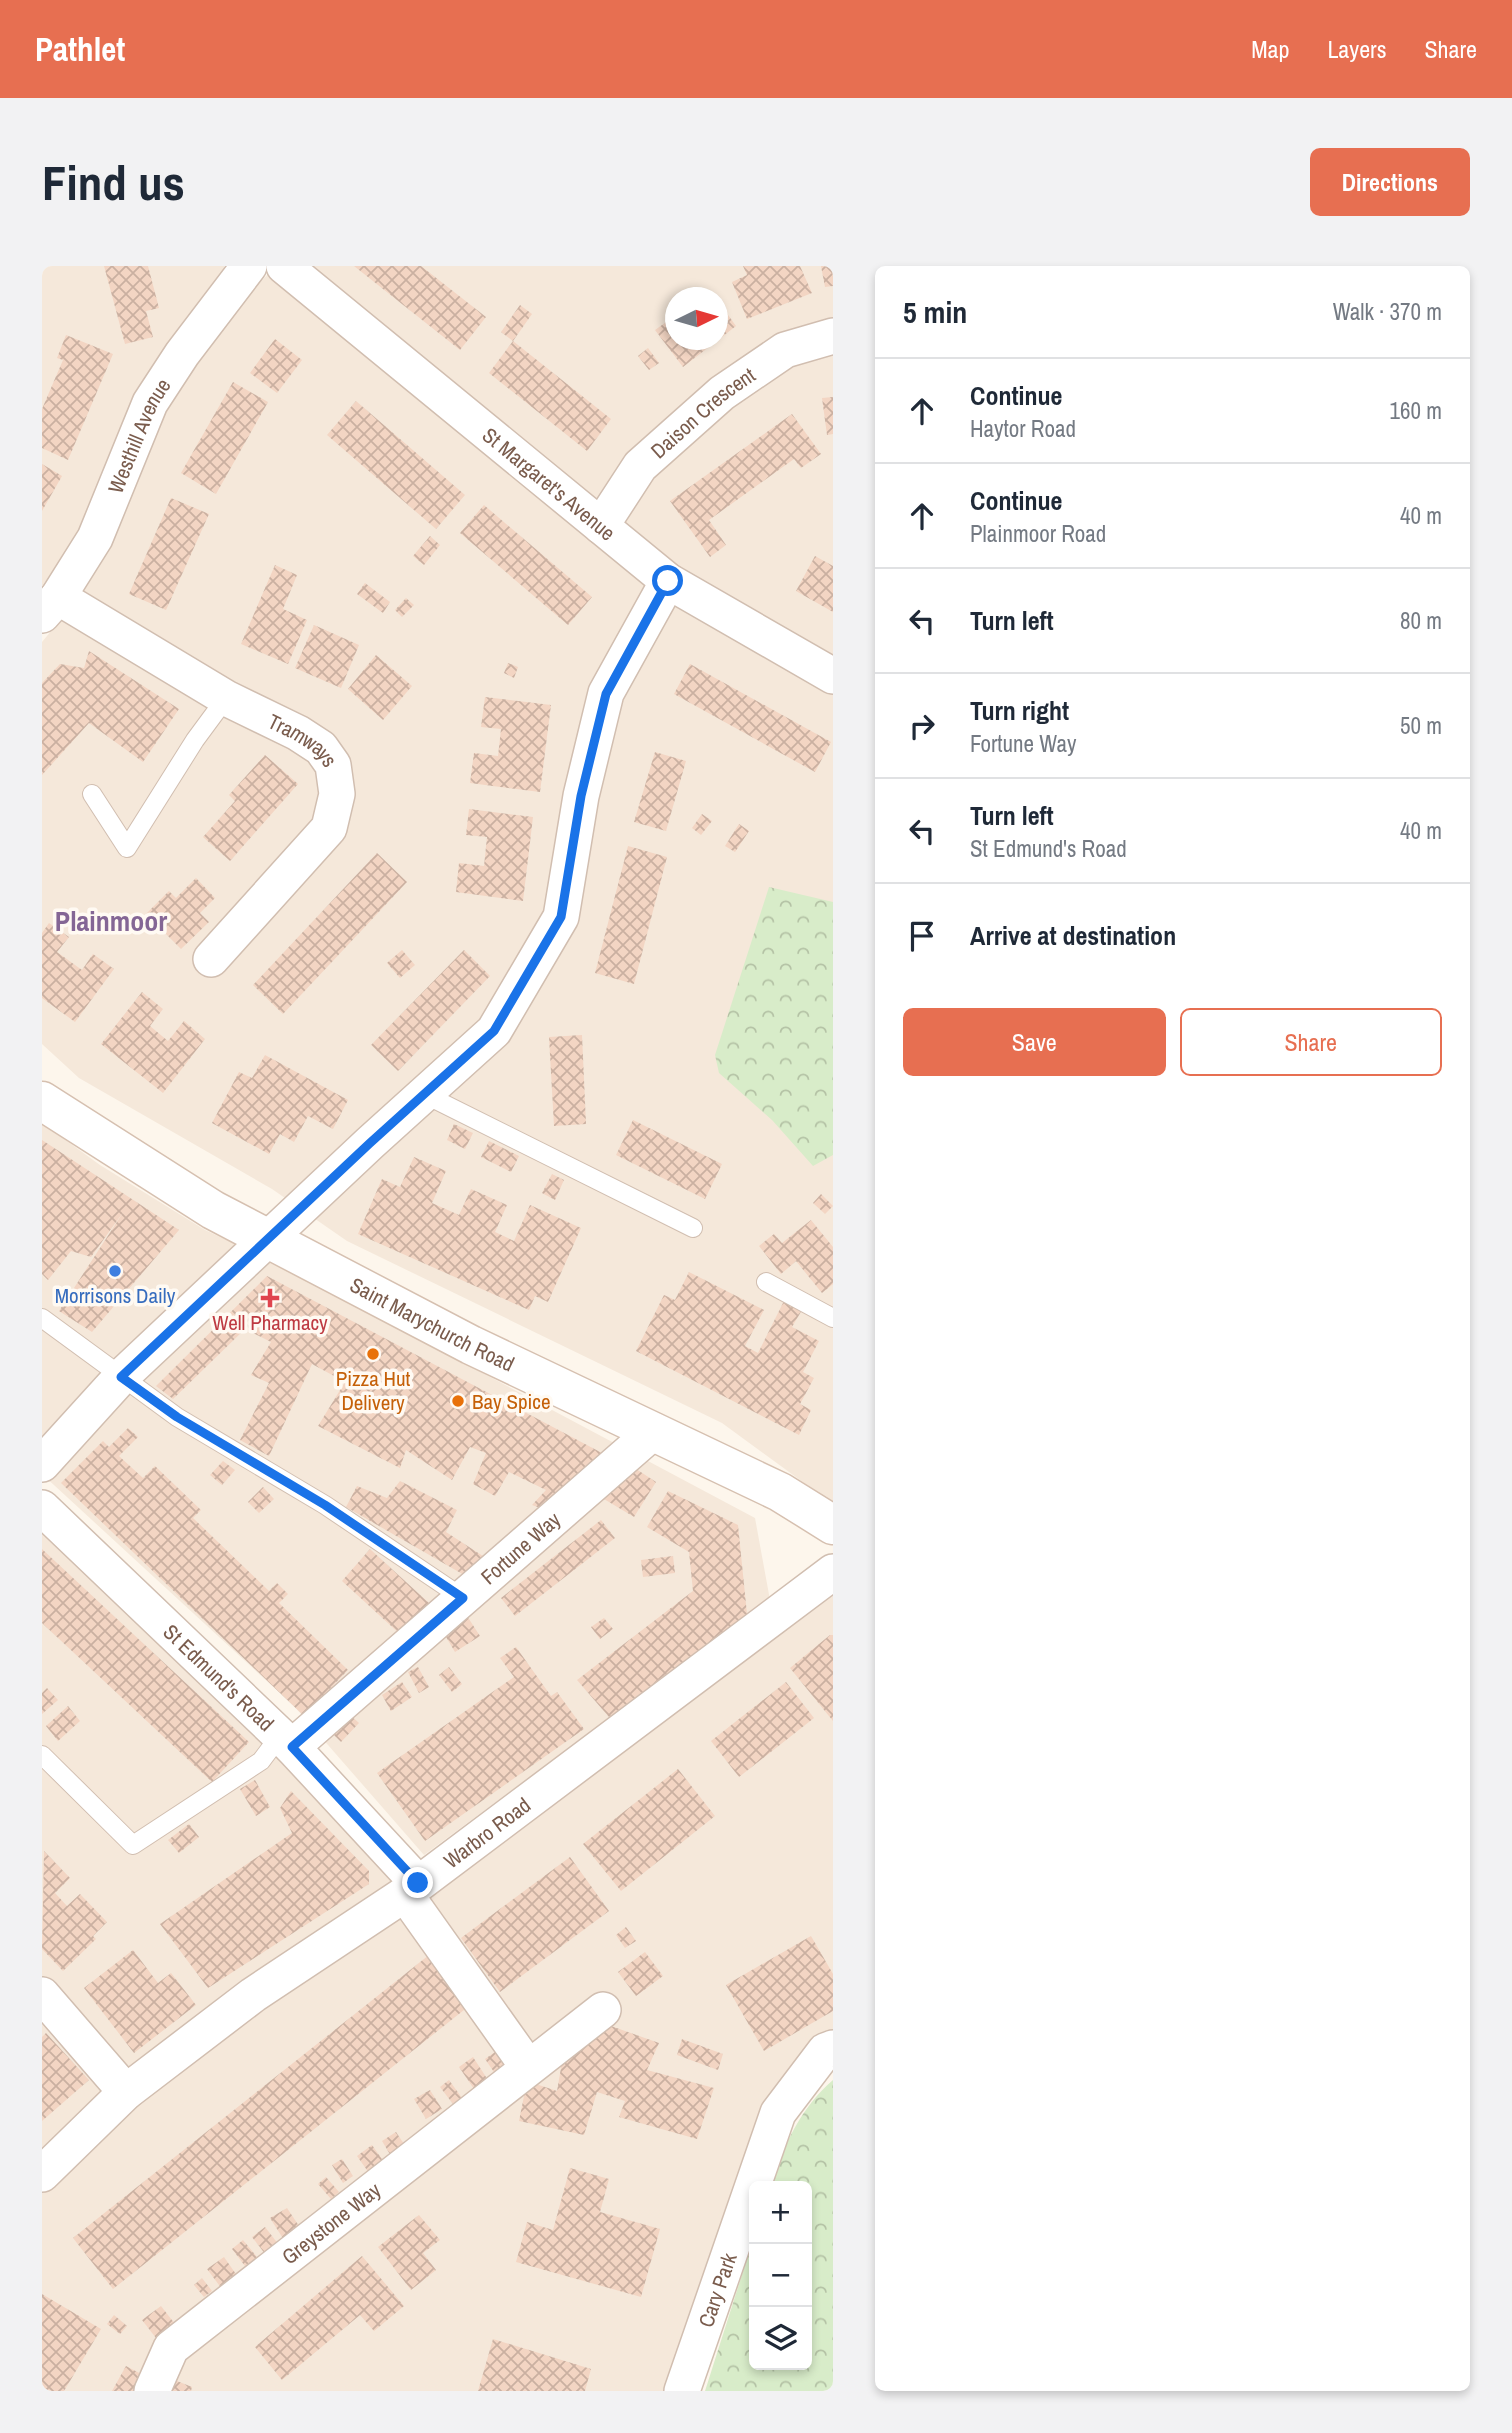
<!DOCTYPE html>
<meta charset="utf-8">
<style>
:root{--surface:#fff;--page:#f2f2f3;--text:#1f2937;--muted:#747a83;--line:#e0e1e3;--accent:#e76f51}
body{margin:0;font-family:"Archivo Narrow",sans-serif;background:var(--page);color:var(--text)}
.controls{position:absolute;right:21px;bottom:21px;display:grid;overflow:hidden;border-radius:10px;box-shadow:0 4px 10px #0003}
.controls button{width:63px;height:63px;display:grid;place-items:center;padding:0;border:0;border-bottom:2px solid var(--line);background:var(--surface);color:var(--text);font:35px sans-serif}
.compass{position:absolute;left:623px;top:21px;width:63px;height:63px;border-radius:50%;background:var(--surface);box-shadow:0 4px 10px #0003;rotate:85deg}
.stop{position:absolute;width:21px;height:21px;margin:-16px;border:5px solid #1a73e8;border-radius:50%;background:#fff}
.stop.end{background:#1a73e8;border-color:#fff;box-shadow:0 2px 7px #0008}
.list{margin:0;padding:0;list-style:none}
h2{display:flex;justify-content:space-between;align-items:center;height:91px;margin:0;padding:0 28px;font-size:30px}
h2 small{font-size:23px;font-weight:400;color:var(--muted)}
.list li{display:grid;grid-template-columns:46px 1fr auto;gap:21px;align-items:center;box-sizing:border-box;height:105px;padding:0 28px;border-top:2px solid var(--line)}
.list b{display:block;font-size:26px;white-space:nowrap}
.list p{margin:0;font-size:23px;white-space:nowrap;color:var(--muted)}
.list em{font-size:23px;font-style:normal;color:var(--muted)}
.actions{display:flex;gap:14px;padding:21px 28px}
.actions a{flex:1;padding:16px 0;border:2px solid var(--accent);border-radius:10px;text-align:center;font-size:24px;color:var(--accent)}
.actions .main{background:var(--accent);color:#fff}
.icon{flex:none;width:38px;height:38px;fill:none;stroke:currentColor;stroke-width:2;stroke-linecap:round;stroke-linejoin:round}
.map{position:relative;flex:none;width:791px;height:2125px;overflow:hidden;border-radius:10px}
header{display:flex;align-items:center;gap:42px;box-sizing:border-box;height:98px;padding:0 35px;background:var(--accent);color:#fff}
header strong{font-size:33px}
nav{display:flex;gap:38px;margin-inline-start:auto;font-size:24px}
.intro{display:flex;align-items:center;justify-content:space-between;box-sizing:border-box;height:168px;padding:0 42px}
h1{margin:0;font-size:49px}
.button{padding:18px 32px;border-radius:10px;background:var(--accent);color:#fff;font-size:24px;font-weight:700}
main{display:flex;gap:42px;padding:0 42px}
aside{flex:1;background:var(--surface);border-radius:10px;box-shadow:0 4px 10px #0003}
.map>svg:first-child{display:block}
.residential{fill:#f5e8da;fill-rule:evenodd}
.forest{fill:url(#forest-crowns)}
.building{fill:url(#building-cross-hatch)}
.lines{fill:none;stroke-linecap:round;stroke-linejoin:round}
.lane-casing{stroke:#d1beb0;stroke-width:20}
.street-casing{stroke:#d1beb0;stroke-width:38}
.secondary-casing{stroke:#d6c0b0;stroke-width:41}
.lane{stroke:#fff;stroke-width:18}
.street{stroke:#fff;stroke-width:35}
.secondary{stroke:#fff;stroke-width:38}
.route{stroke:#1a73e8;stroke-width:9}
.shop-dot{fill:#3f7fe0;stroke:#fffaf3;stroke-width:2.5}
.health-dot{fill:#e0444e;stroke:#fffaf3;stroke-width:2.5}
.food-dot{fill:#e8710a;stroke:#fffaf3;stroke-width:2.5}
.labels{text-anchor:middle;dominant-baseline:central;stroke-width:7;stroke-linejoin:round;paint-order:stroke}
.street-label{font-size:21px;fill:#7a5c4d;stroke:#fffaf3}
.shop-label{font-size:21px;fill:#366cbe;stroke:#fffaf3}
.health-label{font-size:21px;fill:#be3a42;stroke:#fffaf3}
.food-label{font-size:21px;fill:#c56008;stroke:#fffaf3}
.district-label{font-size:28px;font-weight:bold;fill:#846695;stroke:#fffaf3}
</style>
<header>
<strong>Pathlet</strong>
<nav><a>Map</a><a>Layers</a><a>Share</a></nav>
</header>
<div class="intro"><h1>Find us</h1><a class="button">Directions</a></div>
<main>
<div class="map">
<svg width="791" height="2125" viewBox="0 0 791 2125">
<defs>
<pattern id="forest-crowns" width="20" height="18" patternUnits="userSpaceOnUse" patternTransform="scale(1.75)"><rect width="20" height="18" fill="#d8ecc9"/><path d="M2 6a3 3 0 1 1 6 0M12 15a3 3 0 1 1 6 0" fill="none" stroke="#b4c2a5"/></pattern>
<pattern id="building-cross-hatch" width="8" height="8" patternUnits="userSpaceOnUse" patternTransform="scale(1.75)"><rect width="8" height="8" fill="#f3d5c3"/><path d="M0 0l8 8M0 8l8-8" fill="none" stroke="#cab0a1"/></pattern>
</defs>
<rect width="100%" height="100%" fill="#fdf6ec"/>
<g class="residential">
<polygon points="0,0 182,0 181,11 22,291 0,320"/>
<path d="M234,0H791V1238L680,1157L305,975L230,923L37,812L0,778V376L39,329L117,153L188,47ZM634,32H676V74H634Z"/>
<polygon points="0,857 58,899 163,964 240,1000 713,1252 728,1334 382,1589 252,1440 0,1208"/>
<polygon points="0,1242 376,1617 791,1306 791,1782 736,1847 640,2125 0,2125"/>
</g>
<g class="forest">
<polygon points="727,621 791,636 791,889 771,900 730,854 677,807 673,789"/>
<path d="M791,1814V2125H663L712,1971V2099H765V1920H728C741,1881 759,1841 791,1814Z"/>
</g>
<g class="building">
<polygon points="62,0 106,0 117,42 104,45 111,71 83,78"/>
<polygon points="312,0 379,0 444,51 418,84"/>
<polygon points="701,0 758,0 770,27 705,53 690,16 705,9"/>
<polygon points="779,0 791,0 791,20 783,21"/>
<polygon points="676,35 694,60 641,101 613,64 634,49 634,74 676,74"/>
<polygon points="478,39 490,48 471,75 459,66"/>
<polygon points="24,69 71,88 26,194 0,182 0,143 21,94 15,92"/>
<polygon points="233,73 260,94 235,127 208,107"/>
<polygon points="471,75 569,153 545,185 447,107"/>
<polygon points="606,82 617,97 607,104 596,90"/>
<polygon points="191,116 226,136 174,228 139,207"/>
<polygon points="791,131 791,168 785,169 780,132"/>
<polygon points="314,135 423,229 394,263 285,169"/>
<polygon points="750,148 779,188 759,202 752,193 667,254 684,279 668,291 628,235"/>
<polygon points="0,198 20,210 0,245"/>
<polygon points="129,232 167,248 124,344 87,328"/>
<polygon points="442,239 550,331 526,359 418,267"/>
<polygon points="388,270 398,279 382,299 371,290"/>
<polygon points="773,290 791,300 791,346 754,325"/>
<polygon points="233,299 255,309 241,343 265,354 246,398 199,378"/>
<polygon points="323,317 348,336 341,347 315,328"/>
<polygon points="364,332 372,339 360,351 353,344"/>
<polygon points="272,359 317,379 299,422 253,402"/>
<polygon points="47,385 137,443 101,496 47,457 0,509 0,417 18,398 42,402"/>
<polygon points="334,389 370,420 341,454 306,423"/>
<polygon points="466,397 476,401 472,412 462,407"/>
<polygon points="648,398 789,476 773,506 632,428"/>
<polygon points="443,431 509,439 498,526 428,517 432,487 456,490 459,463 439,461"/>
<polygon points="613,486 644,495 624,565 592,556"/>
<polygon points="223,489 256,518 188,595 161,571 193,535 187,529"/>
<polygon points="427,543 491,551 481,635 414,626 417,597 442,600 445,571 424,569"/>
<polygon points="660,548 670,555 659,569 650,562"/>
<polygon points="697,558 707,565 693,586 683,580"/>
<polygon points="586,580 625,591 592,718 553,707"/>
<polygon points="335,587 365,616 241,748 211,719"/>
<polygon points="154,612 173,632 158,647 167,656 139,683 104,648 127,625 134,632"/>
<polygon points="7,657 27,671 15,686 40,704 51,688 72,703 33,756 0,732 0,667"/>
<polygon points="360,684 373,699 358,712 345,697"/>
<polygon points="422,684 448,710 356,805 329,779"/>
<polygon points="100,726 121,743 108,760 126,775 142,755 163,773 121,827 59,778"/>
<polygon points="540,769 544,858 512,860 507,771"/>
<polygon points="223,789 306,834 291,863 266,850 252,876 238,868 227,888 170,857 197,806 210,812"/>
<polygon points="591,854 680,898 663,933 574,889"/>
<polygon points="412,858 431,867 423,883 405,874"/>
<polygon points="0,874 137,964 50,1066 17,1045 82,945 49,991 29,985 6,1014 0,1008"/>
<polygon points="447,875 477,890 469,906 439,891"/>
<polygon points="372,891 404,905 390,937 417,949 429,923 465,939 453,966 472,975 488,939 539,962 506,1036 493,1030 487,1044 316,968 340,913 358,921"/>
<polygon points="510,908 522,914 513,934 500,927"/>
<polygon points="779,928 791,940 783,948 771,937"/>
<polygon points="769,954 791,981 791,1018 780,1027 754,995 739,1008 717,980 732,968 740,977"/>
<polygon points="647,1006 722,1044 703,1080 716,1087 742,1035 760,1044 750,1061 777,1075 761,1106 772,1112 758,1138 769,1144 757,1169 594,1085 622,1029 633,1034"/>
<polygon points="225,1010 560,1187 501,1243 490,1239 504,1224 467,1206 453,1230 431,1218 444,1187 428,1181 410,1214 364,1184 358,1202 276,1160 303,1116 270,1098 227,1190 198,1174 227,1117 209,1109 229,1076 203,1063 131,1133 114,1120"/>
<polygon points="86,1162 96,1171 77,1190 101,1212 113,1200 159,1244 151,1252 227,1325 235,1317 246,1328 237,1337 306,1404 262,1450 19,1217 61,1175 67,1181"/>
<polygon points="181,1195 193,1204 180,1219 168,1209"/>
<polygon points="585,1197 614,1216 592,1251 562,1233"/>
<polygon points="358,1215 415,1244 404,1266 447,1294 429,1313 304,1241 315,1220 345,1232"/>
<polygon points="221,1221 232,1233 217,1247 206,1236"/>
<polygon points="626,1225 696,1259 705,1348 567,1451 535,1414 651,1325 647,1286 605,1261"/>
<polygon points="559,1254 573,1272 473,1350 459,1332"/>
<polygon points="0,1283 207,1476 170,1516 0,1357"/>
<polygon points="328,1283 388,1338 360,1370 300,1315"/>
<polygon points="631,1290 633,1307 601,1311 599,1294"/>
<polygon points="425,1350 438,1370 413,1386 401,1366"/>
<polygon points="562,1352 571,1363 558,1373 549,1361"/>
<polygon points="788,1369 791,1369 791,1455 748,1402"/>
<polygon points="474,1381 509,1430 515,1426 542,1463 383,1575 335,1507 472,1411 458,1392"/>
<polygon points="376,1401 387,1421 377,1427 366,1406"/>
<polygon points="407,1401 420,1418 410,1426 397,1409"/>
<polygon points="360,1416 370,1431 349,1445 340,1429"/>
<polygon points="744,1416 772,1452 697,1511 669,1475"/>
<polygon points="5,1422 16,1434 0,1448 0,1427"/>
<polygon points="26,1440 38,1455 16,1475 4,1460"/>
<polygon points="306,1447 317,1457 299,1476 289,1466"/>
<polygon points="636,1503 673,1550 579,1625 541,1578"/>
<polygon points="213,1514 228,1541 214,1550 198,1523"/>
<polygon points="249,1525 327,1605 327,1618 166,1722 118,1658 250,1567 238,1542"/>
<polygon points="147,1558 157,1571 137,1587 126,1574"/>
<polygon points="2,1585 28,1612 13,1627 25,1640 38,1628 65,1656 51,1670 54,1673 21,1705 0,1683"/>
<polygon points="528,1591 567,1645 458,1726 419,1672"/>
<polygon points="584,1661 594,1675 583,1682 574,1669"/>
<polygon points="769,1670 791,1708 791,1745 722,1785 684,1719"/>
<polygon points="91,1684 116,1717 129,1707 154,1739 92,1787 42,1722"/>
<polygon points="603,1686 621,1710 594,1730 576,1706"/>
<polygon points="387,1689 427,1740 71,2023 31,1972"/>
<polygon points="569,1760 617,1777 605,1804 672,1822 655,1873 577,1851 583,1835 555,1826 542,1869 477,1855 485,1815 515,1825 520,1796"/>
<polygon points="4,1767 47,1814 0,1855 0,1771"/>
<polygon points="640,1773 681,1788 676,1804 635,1789"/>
<polygon points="460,1781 471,1796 454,1809 443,1793"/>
<polygon points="431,1791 446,1814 432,1823 417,1801"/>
<polygon points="407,1814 420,1832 411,1838 398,1821"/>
<polygon points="388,1824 400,1843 384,1853 372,1833"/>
<polygon points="354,1866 364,1881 349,1890 340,1875"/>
<polygon points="330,1879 342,1896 327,1907 315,1890"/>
<polygon points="300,1893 311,1910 301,1917 290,1899"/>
<polygon points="528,1902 567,1913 558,1946 618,1963 599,2031 474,1996 485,1956 511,1964"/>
<polygon points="284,1911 297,1926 289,1933 276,1918"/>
<polygon points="245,1942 259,1963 242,1974 228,1952"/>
<polygon points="377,1949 398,1974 381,1987 394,2004 369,2024 336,1981"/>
<polygon points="223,1961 237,1979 224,1989 210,1971"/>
<polygon points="201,1974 215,1991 203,2000 190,1983"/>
<polygon points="320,1990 362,2040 332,2065 318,2049 240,2114 213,2081"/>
<polygon points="182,1991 196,2011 180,2023 165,2003"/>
<polygon points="160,2012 170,2025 162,2031 152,2019"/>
<polygon points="0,2028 59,2063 22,2125 0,2125"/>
<polygon points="119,2040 133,2058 114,2072 100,2054"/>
<polygon points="72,2049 85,2060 78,2068 65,2058"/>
<polygon points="451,2073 549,2103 543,2125 436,2125"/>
<polygon points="84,2100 103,2110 95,2125 70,2125"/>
<polygon points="130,2113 150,2121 149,2125 125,2125"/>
</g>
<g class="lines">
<g class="lane-casing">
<g id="lane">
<polyline points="50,528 85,582 153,474 184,432"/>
<polyline points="382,828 651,962"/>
<polyline points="724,1016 791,1052"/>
<polyline points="0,1052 135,1151 283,1239 421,1332"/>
<polyline points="0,1489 91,1579 219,1495 237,1471"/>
</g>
</g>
<g class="street-casing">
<g id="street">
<path id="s1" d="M242,0L626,315L791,410"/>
<path id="s2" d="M559,260L598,200L680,127L743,84L791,70"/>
<path id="s3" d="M16,331L184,432L256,467L279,482L291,499L295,528L287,562L169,693"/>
<path id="s4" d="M0,349L16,331L53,272L108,137L140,88L207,0"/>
<polyline points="0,1198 79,1111 328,877 452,765 519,651 539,530 564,427 626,315"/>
<path id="s5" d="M0,1242L250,1481L376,1617"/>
<path id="s6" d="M250,1481L612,1165"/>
<polyline points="363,1628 486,1801"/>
<polyline points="0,1729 84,1826"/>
<path id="s7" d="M0,1908L84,1826L211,1729L363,1628L791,1306"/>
<path id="s8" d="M110,2125L129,2082L561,1744"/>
<path id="s9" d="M640,2125L736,1847L783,1785L791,1782"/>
</g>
</g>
<g class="secondary-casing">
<g id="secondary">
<path id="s10" d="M0,835L171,944L429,1079L738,1226L791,1259"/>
</g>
</g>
<use href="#lane" class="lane"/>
<use href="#street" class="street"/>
<use href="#secondary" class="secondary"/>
</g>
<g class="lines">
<polyline class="route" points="376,1617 250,1481 421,1332 283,1239 135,1151 79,1111 328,877 452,765 519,651 539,530 564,428 626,315"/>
</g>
<circle class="shop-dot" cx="73" cy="1005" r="7"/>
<path class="health-dot" d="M224.5 1021.5h7v7h7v7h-7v7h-7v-7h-7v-7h7z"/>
<g class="food-dot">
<circle cx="331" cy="1088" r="7"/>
<circle cx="416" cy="1135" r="7"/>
</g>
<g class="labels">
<g class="street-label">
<text stroke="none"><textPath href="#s2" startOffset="154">Daison Crescent</textPath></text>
<text stroke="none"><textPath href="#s4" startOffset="205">Westhill Avenue</textPath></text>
<text stroke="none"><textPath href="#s1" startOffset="343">St Margaret's Avenue</textPath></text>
<text stroke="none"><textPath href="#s3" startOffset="284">Tramways</textPath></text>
<text stroke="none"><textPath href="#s10" startOffset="450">Saint Marychurch Road</textPath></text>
<text stroke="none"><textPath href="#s6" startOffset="303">Fortune Way</textPath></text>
<text stroke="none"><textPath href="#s5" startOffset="245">St Edmund's Road</textPath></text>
<text stroke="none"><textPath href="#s7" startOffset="562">Warbro Road</textPath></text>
<text stroke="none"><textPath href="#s8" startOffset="250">Greystone Way</textPath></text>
<text stroke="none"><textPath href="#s9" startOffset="107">Cary Park</textPath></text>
</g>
<g class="shop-label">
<text x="73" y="1029">Morrisons Daily</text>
</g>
<g class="health-label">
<text x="228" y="1056">Well Pharmacy</text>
</g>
<g class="food-label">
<text x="331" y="1112">Pizza Hut<tspan x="331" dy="24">Delivery</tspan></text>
<text x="430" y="1135" text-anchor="start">Bay Spice</text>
</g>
<g class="district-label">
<text x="69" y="655">Plainmoor</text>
</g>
</g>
</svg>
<div class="controls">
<button>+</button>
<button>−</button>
<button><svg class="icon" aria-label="layers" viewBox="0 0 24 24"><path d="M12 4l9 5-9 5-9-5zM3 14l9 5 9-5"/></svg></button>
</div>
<svg class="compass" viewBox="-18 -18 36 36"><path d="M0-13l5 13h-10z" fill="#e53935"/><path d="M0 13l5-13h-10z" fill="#747a83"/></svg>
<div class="stop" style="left:626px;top:315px"></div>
<div class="stop end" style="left:376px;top:1617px"></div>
</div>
<aside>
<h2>5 min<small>Walk · 370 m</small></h2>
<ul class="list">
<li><svg class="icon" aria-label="ahead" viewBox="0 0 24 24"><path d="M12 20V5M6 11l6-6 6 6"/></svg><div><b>Continue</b><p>Haytor Road</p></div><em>160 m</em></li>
<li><svg class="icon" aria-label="ahead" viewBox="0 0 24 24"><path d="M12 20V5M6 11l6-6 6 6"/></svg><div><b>Continue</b><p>Plainmoor Road</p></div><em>40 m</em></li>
<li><svg class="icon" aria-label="left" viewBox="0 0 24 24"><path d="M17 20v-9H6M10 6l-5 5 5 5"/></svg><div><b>Turn left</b></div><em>80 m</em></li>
<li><svg class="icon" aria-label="right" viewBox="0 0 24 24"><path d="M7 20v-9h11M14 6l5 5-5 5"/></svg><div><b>Turn right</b><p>Fortune Way</p></div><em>50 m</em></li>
<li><svg class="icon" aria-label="left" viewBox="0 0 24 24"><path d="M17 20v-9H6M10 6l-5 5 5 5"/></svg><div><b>Turn left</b><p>St Edmund's Road</p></div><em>40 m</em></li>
<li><svg class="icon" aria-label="arrive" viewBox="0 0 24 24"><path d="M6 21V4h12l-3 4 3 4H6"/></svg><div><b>Arrive at destination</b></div></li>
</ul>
<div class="actions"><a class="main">Save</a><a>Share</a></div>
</aside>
</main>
